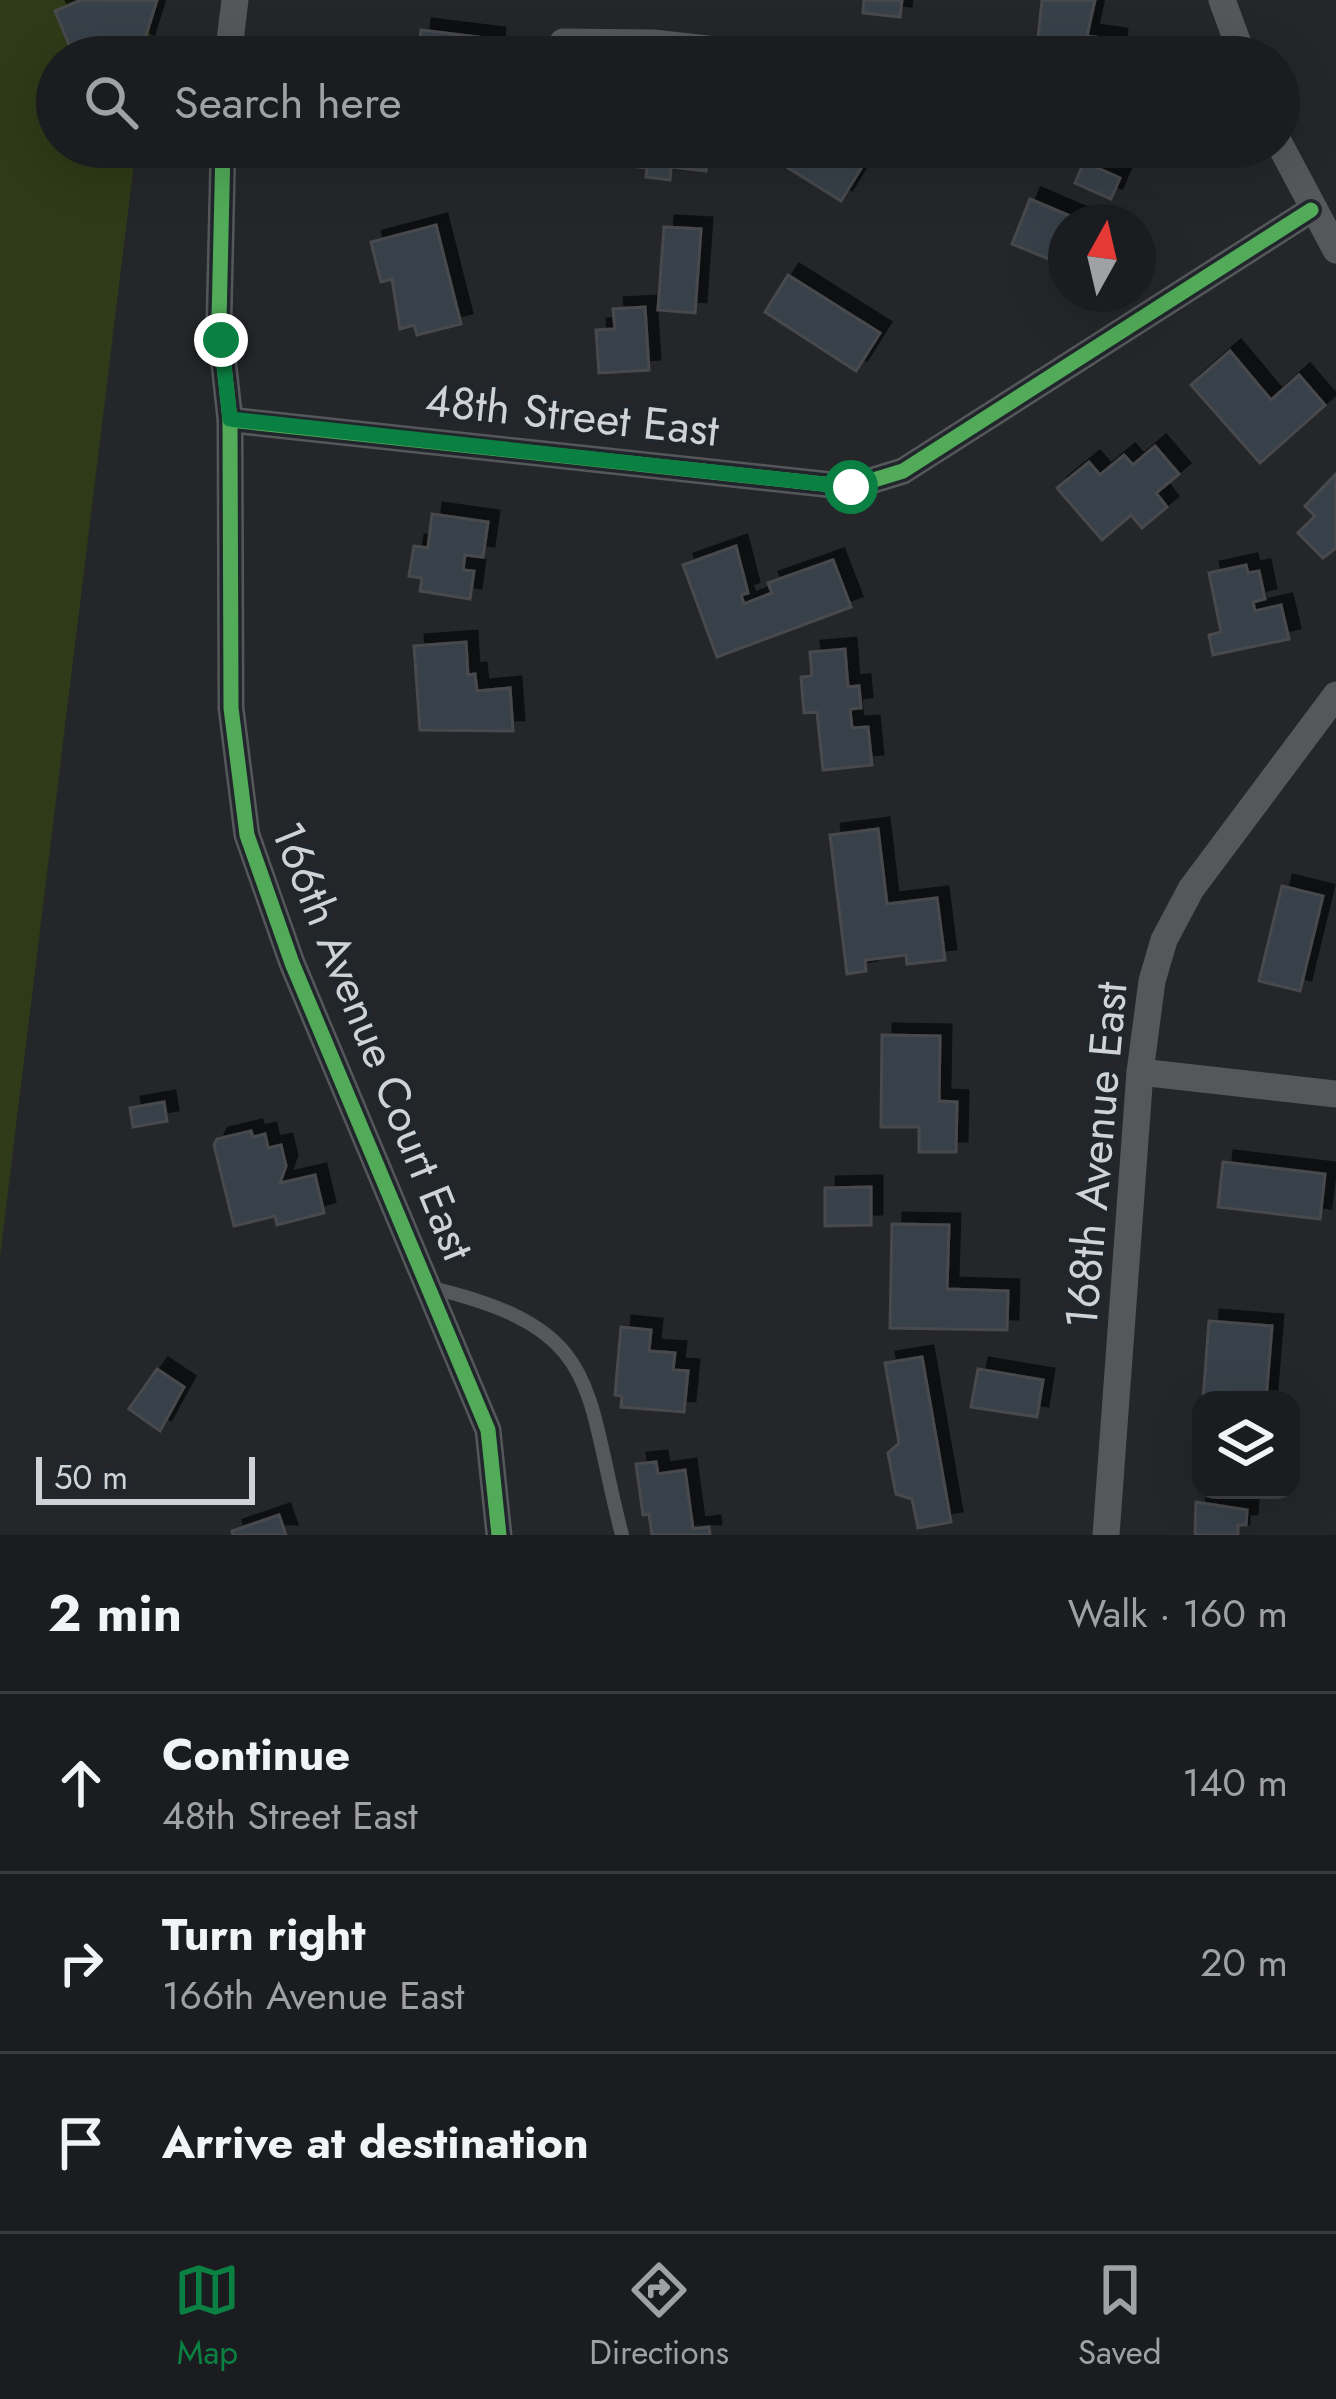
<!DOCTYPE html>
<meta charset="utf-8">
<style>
:root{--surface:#1b1c1f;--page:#28292c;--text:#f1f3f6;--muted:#a0a1a4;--line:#393a3d;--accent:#0b8043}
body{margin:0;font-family:Jost,sans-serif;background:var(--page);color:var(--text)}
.controls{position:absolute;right:36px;bottom:36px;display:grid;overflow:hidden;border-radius:24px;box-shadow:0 12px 48px #0002}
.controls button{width:108px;height:108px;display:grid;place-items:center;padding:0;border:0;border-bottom:3px solid var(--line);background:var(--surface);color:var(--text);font:60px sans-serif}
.compass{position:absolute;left:1048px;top:204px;width:108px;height:108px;border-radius:50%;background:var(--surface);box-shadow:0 12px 48px #0002;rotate:8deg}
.scale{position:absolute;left:36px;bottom:30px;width:219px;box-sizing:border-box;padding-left:12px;border:6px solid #cfd2d6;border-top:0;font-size:33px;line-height:42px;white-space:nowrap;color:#cfd2d6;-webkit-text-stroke:9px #21262c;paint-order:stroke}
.stop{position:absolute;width:36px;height:36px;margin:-27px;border:9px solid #0b8043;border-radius:50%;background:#fff}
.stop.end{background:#0b8043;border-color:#fff;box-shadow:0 3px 12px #0008}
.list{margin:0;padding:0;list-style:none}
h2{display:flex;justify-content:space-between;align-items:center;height:156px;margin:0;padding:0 48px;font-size:51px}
h2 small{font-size:39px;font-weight:400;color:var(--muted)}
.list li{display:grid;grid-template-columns:78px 1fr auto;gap:36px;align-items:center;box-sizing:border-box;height:180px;padding:0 48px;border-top:3px solid var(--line)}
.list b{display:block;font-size:45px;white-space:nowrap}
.list p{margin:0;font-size:39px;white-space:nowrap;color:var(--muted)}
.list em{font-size:39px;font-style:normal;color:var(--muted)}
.icon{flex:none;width:66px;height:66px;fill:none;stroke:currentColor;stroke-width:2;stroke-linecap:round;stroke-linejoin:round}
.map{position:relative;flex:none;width:1336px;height:1535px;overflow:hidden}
.search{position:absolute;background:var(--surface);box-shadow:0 12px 48px #0002;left:36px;right:36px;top:36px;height:132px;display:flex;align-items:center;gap:30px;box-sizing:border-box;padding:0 42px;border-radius:66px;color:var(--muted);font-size:45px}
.sheet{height:696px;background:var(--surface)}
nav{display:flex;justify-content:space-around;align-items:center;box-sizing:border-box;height:168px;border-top:3px solid var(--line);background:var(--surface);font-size:33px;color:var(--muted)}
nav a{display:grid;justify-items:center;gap:6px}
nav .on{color:var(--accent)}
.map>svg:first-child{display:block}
.green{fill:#2e3a18}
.building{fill:#373f49;stroke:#484a4d;stroke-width:3;filter:url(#shadow)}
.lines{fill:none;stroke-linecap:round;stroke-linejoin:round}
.lane{stroke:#55575a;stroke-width:14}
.street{stroke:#55575a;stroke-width:27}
.cycleway-casing{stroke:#21262c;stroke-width:22}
.cycleway{stroke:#51ab58;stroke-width:15}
.route{stroke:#0b8043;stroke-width:15}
.labels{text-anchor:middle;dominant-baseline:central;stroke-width:10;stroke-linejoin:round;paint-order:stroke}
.street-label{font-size:45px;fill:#cfd2d6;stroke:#21262c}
</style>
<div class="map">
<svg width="1336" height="1535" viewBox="0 0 1336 1535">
<defs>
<filter id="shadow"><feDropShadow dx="11" dy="-11" stdDeviation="0" flood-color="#0009"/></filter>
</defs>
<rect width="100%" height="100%" fill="#242629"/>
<polygon class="green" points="0,0 132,0 152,17 147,57 57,57 57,147 136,147 0,1257"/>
<g class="building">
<polygon points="81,0 157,0 143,45 127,40 134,57 80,57 71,49 55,11"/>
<polygon points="864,0 902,0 900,17 863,13"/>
<polygon points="1042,0 1095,0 1087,36 1116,40 1114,57 1036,57"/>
<polygon points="421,30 494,39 492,57 418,57"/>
<polygon points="622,147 708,147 706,171 671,167 670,180 646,177 647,168 620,165"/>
<polygon points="786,147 852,147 868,157 841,201 777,161"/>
<polygon points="1084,162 1120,178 1111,199 1075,183"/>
<polygon points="1030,199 1084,222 1066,222 1066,266 1012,244"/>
<polygon points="436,225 461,324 417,335 414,325 400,329 392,279 381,282 371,242"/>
<polygon points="664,227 701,229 695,313 658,310"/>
<polygon points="788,275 880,333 856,371 765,312"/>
<polygon points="645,307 649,370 599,373 596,330 615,329 613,309"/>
<polygon points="1230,351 1271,400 1299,375 1325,405 1260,463 1191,385"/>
<polygon points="1155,446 1179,474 1156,493 1167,507 1142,528 1131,515 1102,540 1057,488 1089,462 1100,475 1124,455 1133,465"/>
<polygon points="1336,474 1336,548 1323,558 1298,533 1315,516 1305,506"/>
<polygon points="432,514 488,522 483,557 465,555 463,570 474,571 470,599 420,591 422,578 409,576 414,546 428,548"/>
<polygon points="736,546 748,593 741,595 744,604 772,593 768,583 833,560 851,607 717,657 683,565"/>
<polygon points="1246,565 1248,573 1259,571 1265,599 1253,602 1255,611 1281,605 1289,639 1213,655 1209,635 1221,632 1209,573"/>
<polygon points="466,642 468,675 475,674 477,691 510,688 513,731 420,730 414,646"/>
<polygon points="845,649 848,687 859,686 861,708 850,709 852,728 868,727 872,765 823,770 817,712 804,713 801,677 812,676 810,652"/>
<polygon points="878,829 887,904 937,898 945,960 907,964 906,955 865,960 866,971 847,974 830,835"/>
<polygon points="1282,886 1323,896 1300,991 1259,981"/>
<polygon points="882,1035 940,1036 939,1101 957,1102 956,1152 919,1152 919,1127 881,1127"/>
<polygon points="164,1102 167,1121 133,1127 130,1108"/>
<polygon points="251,1131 253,1137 265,1134 268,1148 281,1145 286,1166 280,1183 315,1175 324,1213 277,1225 275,1216 234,1226 214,1145 217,1139"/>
<polygon points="1223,1162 1325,1174 1320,1219 1218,1207"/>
<polygon points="871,1187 871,1225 825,1226 825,1188"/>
<polygon points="892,1224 949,1225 947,1289 1008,1291 1007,1330 890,1328"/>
<polygon points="1209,1321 1272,1326 1266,1400 1203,1400"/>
<polygon points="621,1327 651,1330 649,1351 675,1353 673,1370 688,1371 684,1412 621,1407 622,1396 615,1395"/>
<polygon points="922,1357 951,1522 918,1528 912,1499 896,1494 888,1453 899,1443 885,1363"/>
<polygon points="157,1369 184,1387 160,1431 129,1409"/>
<polygon points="978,1369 1043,1380 1037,1417 971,1407"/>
<polygon points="656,1462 658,1474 685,1470 693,1529 709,1527 710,1535 652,1535 649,1514 643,1515 636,1464"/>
<polygon points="1196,1502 1247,1510 1246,1525 1238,1525 1238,1535 1195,1535"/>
<polygon points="279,1515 286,1535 233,1535 232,1531"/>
</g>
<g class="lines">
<path class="lane" d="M432,1288C604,1329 583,1385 622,1535"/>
<g class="street">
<polyline points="1222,0 1243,57"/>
<polyline points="563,42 653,43 778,57"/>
<polyline points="228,57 235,0"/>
<polyline points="1279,143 1336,250"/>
<polyline points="223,147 219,320 230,420 231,708 247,835 292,963 488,1430 499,1535"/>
<polyline points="230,420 851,487 903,471 1311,210"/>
<polyline points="1140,1072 1336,1094"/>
<polyline points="1106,1535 1140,1072 1152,981 1164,940 1191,889 1336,695"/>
</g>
<g class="cycleway-casing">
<g id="cycleway">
<polyline points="223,147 219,320 230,420 231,708 247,835 292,963 488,1430 499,1535"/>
<polyline points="230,420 851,487 903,471 1311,210"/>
</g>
</g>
<use href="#cycleway" class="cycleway"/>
</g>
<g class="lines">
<polyline class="route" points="221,340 230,419 851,487"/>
</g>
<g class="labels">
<g class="street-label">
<text transform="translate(572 415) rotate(6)">48th Street East</text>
<text transform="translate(373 1041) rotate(68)">166th Avenue Court East</text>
<text transform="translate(1096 1155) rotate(-85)">168th Avenue East</text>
</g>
</g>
</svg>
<div class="controls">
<button><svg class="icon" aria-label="layers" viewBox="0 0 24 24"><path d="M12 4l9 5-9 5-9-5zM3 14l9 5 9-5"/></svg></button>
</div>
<svg class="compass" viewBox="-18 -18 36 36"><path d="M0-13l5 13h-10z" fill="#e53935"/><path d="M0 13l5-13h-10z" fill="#a0a1a4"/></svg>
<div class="scale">50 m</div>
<div class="stop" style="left:851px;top:487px"></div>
<div class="stop end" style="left:221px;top:340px"></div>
<div class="search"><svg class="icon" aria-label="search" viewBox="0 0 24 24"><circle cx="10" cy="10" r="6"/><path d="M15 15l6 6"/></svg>Search here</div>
</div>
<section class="sheet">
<h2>2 min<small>Walk · 160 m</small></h2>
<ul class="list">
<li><svg class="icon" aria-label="ahead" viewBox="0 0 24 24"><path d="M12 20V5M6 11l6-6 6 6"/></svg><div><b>Continue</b><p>48th Street East</p></div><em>140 m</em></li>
<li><svg class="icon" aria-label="right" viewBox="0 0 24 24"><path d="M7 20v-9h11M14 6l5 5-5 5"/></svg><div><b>Turn right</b><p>166th Avenue East</p></div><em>20 m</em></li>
<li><svg class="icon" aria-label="arrive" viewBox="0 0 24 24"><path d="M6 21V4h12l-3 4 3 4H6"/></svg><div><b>Arrive at destination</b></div></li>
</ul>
</section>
<nav>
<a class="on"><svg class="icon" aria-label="map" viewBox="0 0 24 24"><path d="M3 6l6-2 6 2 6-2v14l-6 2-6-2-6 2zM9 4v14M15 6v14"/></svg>Map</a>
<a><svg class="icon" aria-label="directions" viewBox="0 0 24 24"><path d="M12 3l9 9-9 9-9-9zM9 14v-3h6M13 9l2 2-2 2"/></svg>Directions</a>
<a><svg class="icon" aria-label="saved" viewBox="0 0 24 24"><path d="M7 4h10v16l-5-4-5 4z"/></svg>Saved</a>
</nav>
